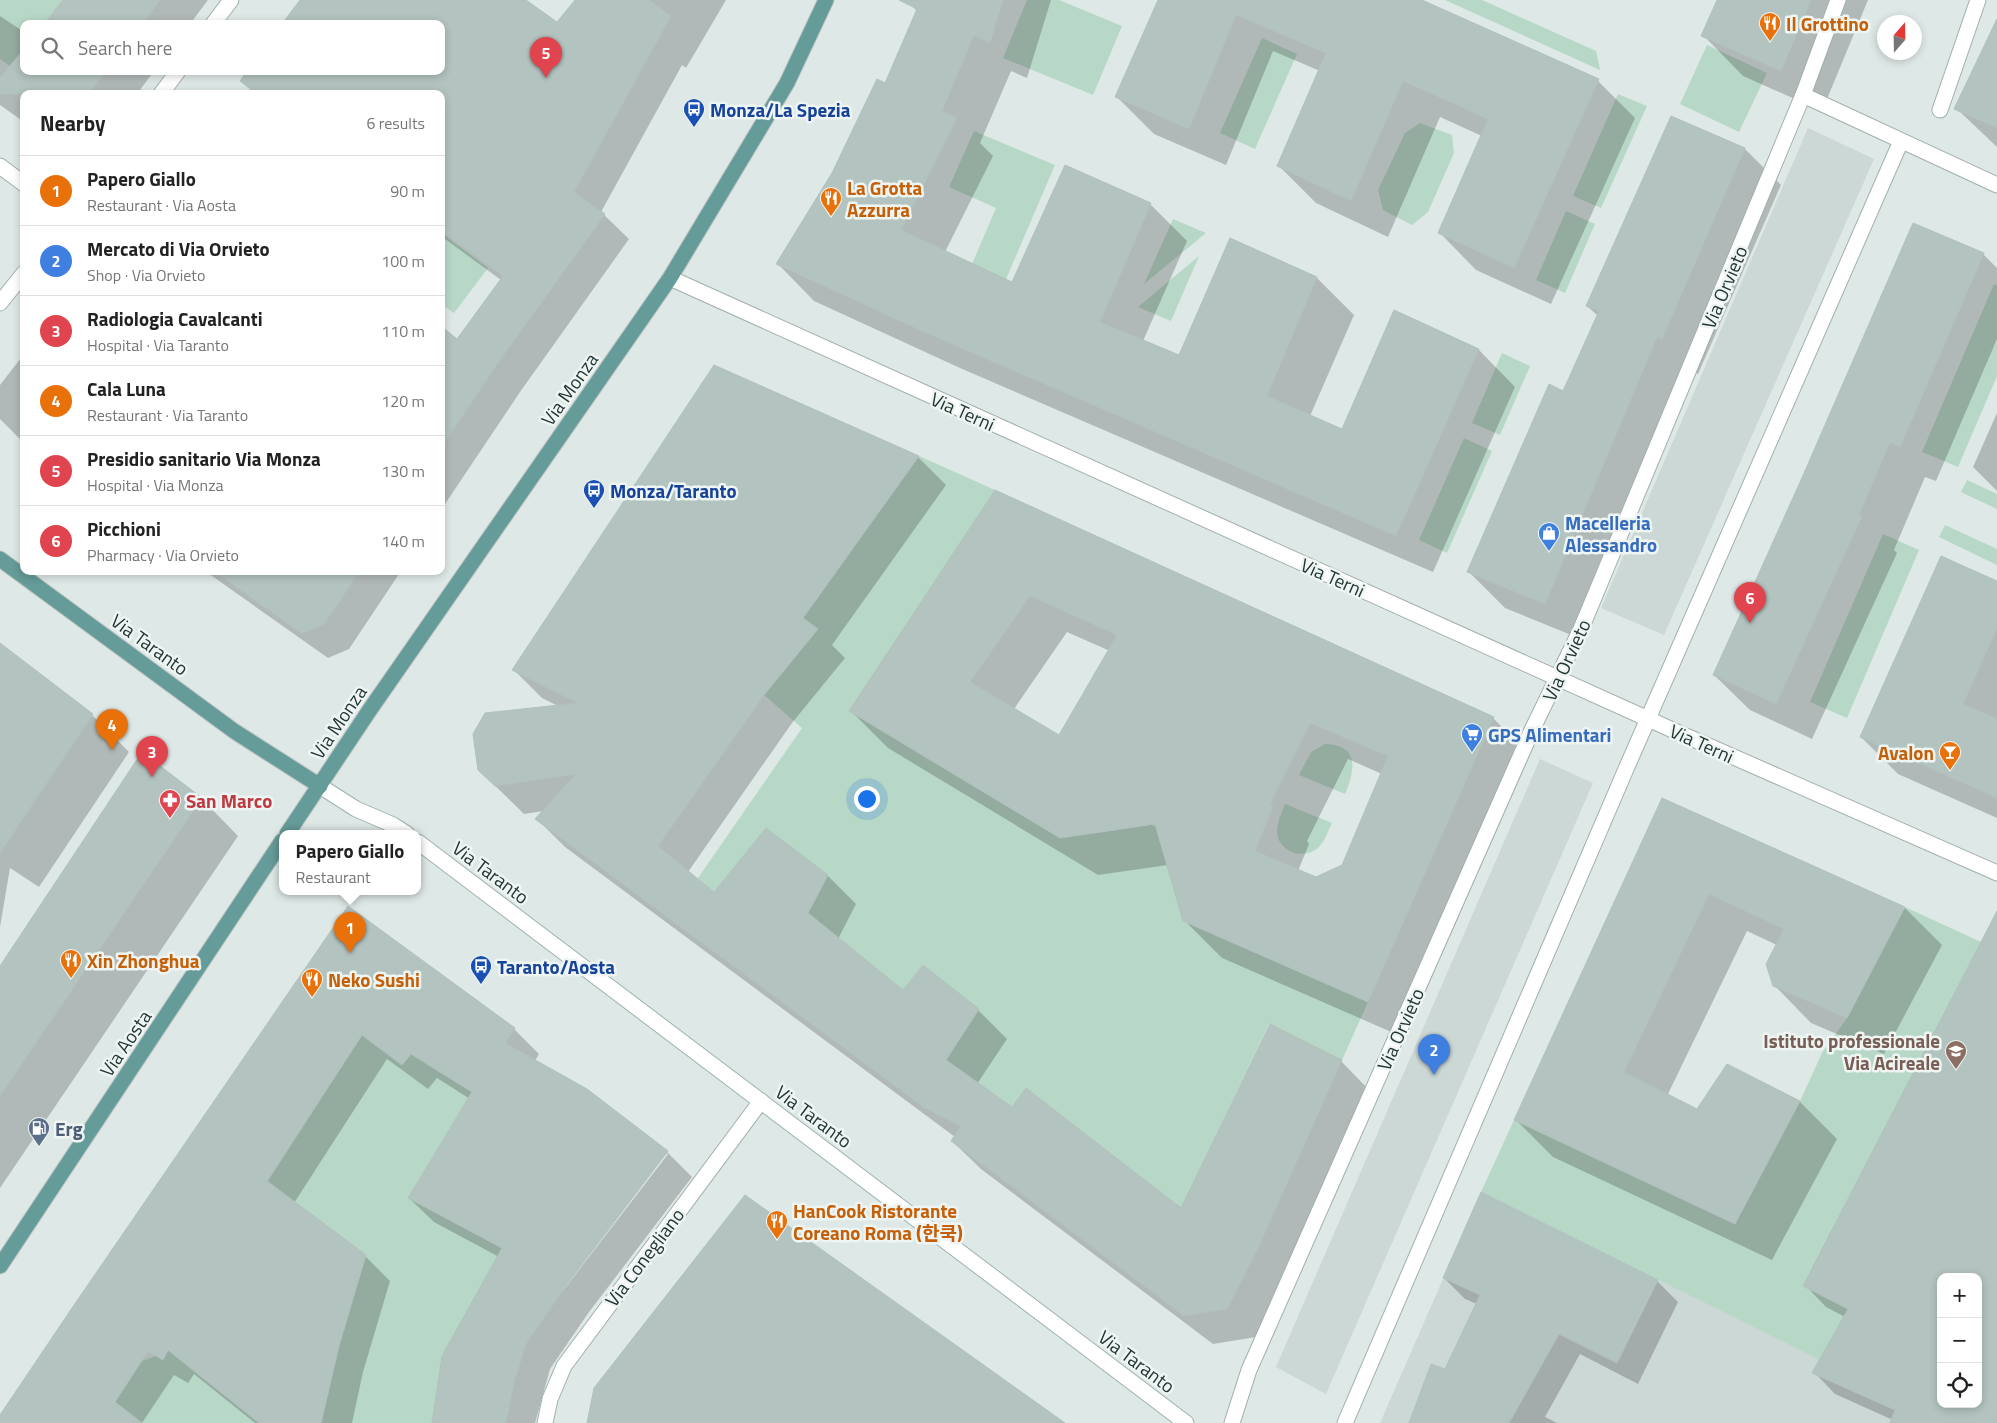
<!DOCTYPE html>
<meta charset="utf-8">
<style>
:root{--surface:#fff;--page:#f6f6f6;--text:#222;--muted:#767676;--line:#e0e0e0;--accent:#0b8043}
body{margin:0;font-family:"Titillium Web","Noto Sans KR",sans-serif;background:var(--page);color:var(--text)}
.controls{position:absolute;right:15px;bottom:15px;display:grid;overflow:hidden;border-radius:10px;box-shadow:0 2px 8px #0003}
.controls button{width:45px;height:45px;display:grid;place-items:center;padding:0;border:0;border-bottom:1px solid var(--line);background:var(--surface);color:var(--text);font:25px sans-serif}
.compass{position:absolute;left:1877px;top:15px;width:45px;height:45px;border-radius:50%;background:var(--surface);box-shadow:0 2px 8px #0003;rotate:20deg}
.you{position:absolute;left:866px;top:798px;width:18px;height:18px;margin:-12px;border:4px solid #fff;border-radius:50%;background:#1a73e8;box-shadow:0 0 0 8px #1a73e833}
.badge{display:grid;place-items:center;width:32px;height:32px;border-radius:50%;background:var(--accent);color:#fff;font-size:16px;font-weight:700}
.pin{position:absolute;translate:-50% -41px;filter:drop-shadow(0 1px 2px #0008)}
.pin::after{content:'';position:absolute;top:26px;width:18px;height:15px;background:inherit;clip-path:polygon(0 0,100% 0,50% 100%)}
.popup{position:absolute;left:279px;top:830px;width:142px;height:65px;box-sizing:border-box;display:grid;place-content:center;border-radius:10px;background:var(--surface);filter:drop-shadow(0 1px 4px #0005);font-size:16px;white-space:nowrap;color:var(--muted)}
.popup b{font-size:19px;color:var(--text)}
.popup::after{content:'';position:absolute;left:50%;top:100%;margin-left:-10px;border:10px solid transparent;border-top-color:var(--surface)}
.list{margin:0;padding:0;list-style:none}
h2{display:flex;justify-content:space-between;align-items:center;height:65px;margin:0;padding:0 20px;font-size:21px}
h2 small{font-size:16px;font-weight:400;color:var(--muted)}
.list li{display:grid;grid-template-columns:32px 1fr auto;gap:15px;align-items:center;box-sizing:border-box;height:70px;padding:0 20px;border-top:1px solid var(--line)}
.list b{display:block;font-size:19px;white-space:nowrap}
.list p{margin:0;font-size:16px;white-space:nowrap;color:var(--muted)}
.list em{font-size:16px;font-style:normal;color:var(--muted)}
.icon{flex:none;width:28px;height:28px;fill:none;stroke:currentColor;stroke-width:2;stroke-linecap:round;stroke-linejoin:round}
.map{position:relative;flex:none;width:1997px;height:1423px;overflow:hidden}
.search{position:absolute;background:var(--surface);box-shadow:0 2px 8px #0003;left:20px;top:20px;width:425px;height:55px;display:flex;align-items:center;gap:12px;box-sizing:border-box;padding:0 18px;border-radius:10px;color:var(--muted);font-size:19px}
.panel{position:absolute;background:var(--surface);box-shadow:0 2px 8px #0003;left:20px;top:90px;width:425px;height:485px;border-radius:10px}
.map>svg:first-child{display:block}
.built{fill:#ccd8d5;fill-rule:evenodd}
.green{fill:#b8d8c7}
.shadow{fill:#0003;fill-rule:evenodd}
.building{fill:#b3c3bf;stroke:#b1c1be;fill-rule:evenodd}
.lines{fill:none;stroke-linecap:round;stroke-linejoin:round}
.pedestrian-casing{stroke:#a2afad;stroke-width:17}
.minor-casing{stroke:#a2afad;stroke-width:17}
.secondary-casing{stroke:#9eb3b0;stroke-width:17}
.primary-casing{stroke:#bcc3c2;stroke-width:17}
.pedestrian{stroke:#fff;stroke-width:15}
.minor{stroke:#fff;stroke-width:15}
.secondary{stroke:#fff;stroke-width:15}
.primary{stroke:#659b98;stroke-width:15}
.labels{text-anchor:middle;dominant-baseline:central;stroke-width:5;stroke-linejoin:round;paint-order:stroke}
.food-label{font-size:19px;font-weight:bold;fill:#c56008;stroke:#eef5f3;text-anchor:start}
.transit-label{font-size:19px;font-weight:bold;fill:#164399;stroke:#eef5f3;text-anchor:start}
.street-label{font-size:19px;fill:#213635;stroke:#eef5f3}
.shop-label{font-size:19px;font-weight:bold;fill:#366cbe;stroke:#eef5f3;text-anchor:start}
.health-label{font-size:19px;font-weight:bold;fill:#be3a42;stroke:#eef5f3;text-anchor:start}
.education-label{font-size:19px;font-weight:bold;fill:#785e54;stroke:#eef5f3;text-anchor:end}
.service-label{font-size:19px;font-weight:bold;fill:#4e5e75;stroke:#eef5f3;text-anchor:start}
</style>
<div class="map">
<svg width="1997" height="1423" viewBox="0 0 1997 1423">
<rect width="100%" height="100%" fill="#dee8e6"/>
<g class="built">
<polygon points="1808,128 1874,159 1664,635 1601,608"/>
<polygon points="1540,759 1593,783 1326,1394 1276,1367"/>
<path d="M1981,942L1997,1423H1380L1481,1192L1819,1360L1803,1286ZM1941,1277H1978V1404H1941Z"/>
</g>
<g class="green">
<polygon points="0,0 63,0 44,24 24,24 24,49 10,66 0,59"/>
<polygon points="1027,0 1059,0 1122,26 1093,95 1003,58"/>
<polygon points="1445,0 1482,0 1596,51 1600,70"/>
<polygon points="1262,38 1297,54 1255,149 1220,133"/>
<polygon points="1707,45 1767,73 1739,132 1680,104"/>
<polygon points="1618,94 1647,106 1601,208 1573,196"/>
<polygon points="1420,123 1452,135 1454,153 1428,212 1412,225 1383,210 1378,190 1405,133"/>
<polygon points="974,131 1055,165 994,307 960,292 996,208 949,187"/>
<polygon points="1566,211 1595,224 1565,293 1536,280"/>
<polygon points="1173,219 1206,233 1144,284"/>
<polygon points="441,233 488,268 454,313 441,304"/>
<polygon points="1199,256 1171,321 1138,307"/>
<polygon points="1994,284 1997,285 1997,376 1958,467 1922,452"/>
<polygon points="1502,353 1530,366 1500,435 1472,423"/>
<polygon points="1464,438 1492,451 1447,553 1419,540"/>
<polygon points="919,456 995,490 849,711 1060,838 1117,830 1124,815 1173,833 1183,921 1368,1002 1342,1060 1269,1024 1181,1208 1026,1088 1012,1107 946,1060 979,1009 923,965 903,990 808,913 828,875 766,828 714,892 698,878 802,728 764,695 803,618"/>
<polygon points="1967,480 1997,494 1997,509 1961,492"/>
<polygon points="1945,525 1997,549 1997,565 1939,537"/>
<polygon points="1883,534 1919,550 1847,718 1810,702"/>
<path d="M1325,744C1360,745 1355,770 1345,794L1299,775L1311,752Z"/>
<path d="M1285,804L1332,823C1328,831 1325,841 1318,848C1303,861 1277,851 1277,831C1277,822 1282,812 1285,804Z"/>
<polygon points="1905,907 1981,942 1804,1286 1848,1309 1819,1360 1481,1192 1514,1120 1735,1224 1800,1101 1822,1053 1847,1018"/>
<polygon points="368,1026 374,1044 402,1065 411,1054 472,1092 408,1198 502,1248 432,1423 321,1423 339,1346 268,1181"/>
<polygon points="168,1350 259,1423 142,1423 131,1414 110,1410 142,1361 156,1356 163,1359"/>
</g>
<g class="shadow">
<polygon points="64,0 208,0 190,24 45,24"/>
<polygon points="301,0 524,0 557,24 576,0 726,0 686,68 682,65 601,212 629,239 520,392 441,510 441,328 458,341 501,280 441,236 441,94 255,94 241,81 441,71 441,24"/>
<polygon points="913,0 1051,0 1027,78 1011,71 980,143 993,156 945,252 1013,283 1150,204 1187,241 1143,341 1180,357 1231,240 1317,278 1354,315 1310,416 1343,431 1395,311 1479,350 1515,387 1433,572 960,368 814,301 778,264 886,84 917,11 911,5"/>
<polygon points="1159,0 1419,0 1598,81 1635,118 1551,304 1476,270 1439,232 1482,136 1440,117 1388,237 1316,203 1279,166 1320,71 1273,51 1226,165 1154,134 1117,97"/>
<polygon points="1718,0 1868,0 1822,111 1743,76 1703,35"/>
<polygon points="0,16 24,32 24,71 154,71 137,94 24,94 24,122 0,105"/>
<polygon points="1997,22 1997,147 1956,108"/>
<polygon points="1672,118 1745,149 1781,185 1698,374 1693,372 1581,639 1505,608 1469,572 1564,392 1598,316 1587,306"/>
<polygon points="1983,254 1997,268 1997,339 1936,481 1925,477 1894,550 1897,553 1812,739 1750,710 1714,675"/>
<polygon points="24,354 24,443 0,419 0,385"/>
<polygon points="1997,413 1997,491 1973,467"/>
<polygon points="918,457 946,485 832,645 845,658 792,723 688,872 715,893 828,876 856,904 838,939 904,992 978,1010 1007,1039 977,1084 1012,1109 1182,1210 1341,1061 1369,1090 1256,1337 1213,1344 981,1169 952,1141 955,1137 565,847 537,819 544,811 524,814 479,770 558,706 542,698 514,670"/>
<path d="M995,492L1493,718L1530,755L1405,1038L1222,958L1184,920L1168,865L1098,875L888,748L851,711ZM1067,632L1110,651L1060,737L1014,709ZM1348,759L1382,774L1343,866L1316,878L1298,871L1309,844L1307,841Z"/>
<polygon points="205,571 401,571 349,649 328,658"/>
<polygon points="1997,582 1997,818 1898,774 1861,737"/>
<polygon points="0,645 92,715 129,752 39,887 10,868 0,927"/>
<polygon points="201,798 238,836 0,1188 0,968"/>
<polygon points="1662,800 1905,908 1942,945 1884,1054 1811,1023 1774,985 1777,945 1747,931 1667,1096 1697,1111 1800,1102 1837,1139 1772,1260 1553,1157 1516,1120"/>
<path d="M349,908L514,1029L539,1054L535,1061L667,1152L692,1177L589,1312L550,1369L535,1423H433L499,1257L434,1222L409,1198L470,1099L437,1078L428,1089L387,1059L294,1203L365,1256L390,1281L363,1372L352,1423H255L194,1374L188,1383L174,1375L142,1423H5L0,1418ZM664,1154H668L562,1292L560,1291Z"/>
<path d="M1997,950V1423H1891L1893,1420L1835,1394L1814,1372L1845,1317L1826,1307L1805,1285ZM1941,1277H1978V1404H1941Z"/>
<polygon points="1444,1278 1657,1281 1678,1302 1638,1384 1580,1354 1545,1417 1557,1423 1410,1423 1446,1371 1477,1304 1465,1299"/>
</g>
<g class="building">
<polygon points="63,0 160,0 142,24 44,24"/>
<polygon points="300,0 526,0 557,22 575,0 649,0 671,16 574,192 605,214 495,367 441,448 441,326 457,339 503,276 441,231 441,94 257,94 240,81 247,71 441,71 441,24 282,24"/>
<polygon points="899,0 1003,0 990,43 974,35 942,111 957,118 901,230 1012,282 1065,165 1151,203 1100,322 1179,355 1230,238 1317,277 1267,396 1342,429 1394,310 1479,349 1396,536 922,331 776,264 832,173 877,79 885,83 917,9"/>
<polygon points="1158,0 1422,0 1599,79 1514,268 1438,233 1488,119 1403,81 1351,201 1277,166 1326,53 1236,15 1189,129 1115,97"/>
<polygon points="1717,0 1811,0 1781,71 1701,36"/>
<polygon points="1997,19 1997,128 1954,109"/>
<polygon points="24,49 24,71 106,71 89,94 0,94 0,78"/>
<polygon points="1671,116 1745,148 1662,339 1657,337 1545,604 1467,572 1549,384 1563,391 1599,311 1586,306"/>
<polygon points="1913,223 1984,253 1900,447 1890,442 1859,515 1862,516 1776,704 1713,675 1801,480"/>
<polygon points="714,365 919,456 803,618 818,629 764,695 658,846 714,892 766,828 828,875 808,913 903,990 923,965 979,1009 946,1060 1012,1107 1026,1088 1181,1208 1270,1024 1342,1060 1258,1248 1227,1309 1184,1316 951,1141 961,1126 926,1109 535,819 576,774 495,786 478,770 473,734 485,713 578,703 512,670"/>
<path d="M995,490L1494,717L1368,1002L1183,921L1155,824L1060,838L849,711ZM1030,596L1117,635L1059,735L970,682ZM1310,723L1388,756L1342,865L1316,877L1255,851L1273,806L1270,804Z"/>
<polygon points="1941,556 1997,581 1997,628 1963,704 1997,719 1997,798 1860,737"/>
<polygon points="214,571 360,571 324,624 302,634"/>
<polygon points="0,643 93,714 0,853"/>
<polygon points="142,752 202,798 0,1096 0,966"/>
<polygon points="1662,798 1905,907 1847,1018 1773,986 1766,964 1784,929 1709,894 1624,1072 1697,1109 1727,1064 1800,1101 1735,1224 1514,1120"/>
<polygon points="348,906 515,1028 505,1043 587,1089 668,1151 565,1287 526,1344 514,1382 506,1423 432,1423 442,1356 502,1248 408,1198 472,1092 411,1054 402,1065 362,1035 267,1181 366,1255 339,1346 321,1423 259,1423 168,1350 163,1360 148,1351 115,1402 142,1423 0,1423 0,1415 72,1308"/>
<path d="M1997,911V1423H1890L1895,1410L1812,1373L1848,1309L1803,1286ZM1941,1277H1978V1404H1941Z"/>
<polygon points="1481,1192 1658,1280 1617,1363 1559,1334 1509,1423 1409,1423 1431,1364 1445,1369 1480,1295 1443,1278"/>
<polygon points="745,1195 1065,1423 587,1423 594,1388"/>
</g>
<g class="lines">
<g class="pedestrian-casing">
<g id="pedestrian">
<polyline points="1803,95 1838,0"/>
<polyline points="1940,110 1978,0"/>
</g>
</g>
<g class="minor-casing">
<g id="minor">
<polyline points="213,24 231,0"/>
<polyline points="161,94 178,71"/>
<polyline points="0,166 24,184"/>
<polyline points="670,278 1677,732 1997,873"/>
<polyline points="0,303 24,273"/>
<polyline points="545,1423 550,1399 564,1366 761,1101"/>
<polyline points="1232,1423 1249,1370 1532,730 1581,629 1803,95 1997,185"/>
<polyline points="1345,1423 1626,769 1901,141"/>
</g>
</g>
<g class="secondary-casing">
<g id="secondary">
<polyline points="320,786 356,809 393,825 407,834"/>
<polyline points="418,842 1186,1423"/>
</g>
</g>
<g class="primary-casing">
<g id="primary">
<polyline points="0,559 234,731 320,786"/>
<polyline points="287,834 369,711 670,278 787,83 826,0"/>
<polyline points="0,1266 282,841"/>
</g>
</g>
<use href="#pedestrian" class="pedestrian"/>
<use href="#minor" class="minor"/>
<use href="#secondary" class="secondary"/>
<use href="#primary" class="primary"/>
</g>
<defs>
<g id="restaurant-pin" transform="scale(1.125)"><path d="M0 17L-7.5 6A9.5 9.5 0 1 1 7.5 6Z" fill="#e8710a" stroke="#eef5f3"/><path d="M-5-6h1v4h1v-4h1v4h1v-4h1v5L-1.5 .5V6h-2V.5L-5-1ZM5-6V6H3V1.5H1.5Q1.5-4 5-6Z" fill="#fff"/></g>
<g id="bus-pin" transform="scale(1.125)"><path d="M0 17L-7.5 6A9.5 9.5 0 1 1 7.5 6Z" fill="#1a4fb4" stroke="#eef5f3"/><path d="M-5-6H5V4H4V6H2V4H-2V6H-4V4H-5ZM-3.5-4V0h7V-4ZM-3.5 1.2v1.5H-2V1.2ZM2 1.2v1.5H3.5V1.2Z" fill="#fff"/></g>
<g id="shop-pin" transform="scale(1.125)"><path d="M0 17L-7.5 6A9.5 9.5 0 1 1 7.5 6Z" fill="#3f7fe0" stroke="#eef5f3"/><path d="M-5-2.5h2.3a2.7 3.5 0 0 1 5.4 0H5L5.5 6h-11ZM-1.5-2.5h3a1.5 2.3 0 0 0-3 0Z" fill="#fff"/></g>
<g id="supermarket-pin" transform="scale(1.125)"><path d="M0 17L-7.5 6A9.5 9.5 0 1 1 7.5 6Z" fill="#3f7fe0" stroke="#eef5f3"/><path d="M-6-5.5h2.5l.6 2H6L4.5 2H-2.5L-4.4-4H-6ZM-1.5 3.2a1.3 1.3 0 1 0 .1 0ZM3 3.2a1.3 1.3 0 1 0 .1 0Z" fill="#fff"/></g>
<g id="bar-pin" transform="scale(1.125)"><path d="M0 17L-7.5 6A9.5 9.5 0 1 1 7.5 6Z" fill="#e8710a" stroke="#eef5f3"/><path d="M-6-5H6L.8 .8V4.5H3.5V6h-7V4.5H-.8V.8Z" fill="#fff"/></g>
<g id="pharmacy-pin" transform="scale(1.125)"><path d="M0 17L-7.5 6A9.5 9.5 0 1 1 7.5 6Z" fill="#e0444e" stroke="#eef5f3"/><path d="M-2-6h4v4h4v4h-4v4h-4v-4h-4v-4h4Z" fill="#fff"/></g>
<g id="school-pin" transform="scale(1.125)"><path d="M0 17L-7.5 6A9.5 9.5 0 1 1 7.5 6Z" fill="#8d6e63" stroke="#eef5f3"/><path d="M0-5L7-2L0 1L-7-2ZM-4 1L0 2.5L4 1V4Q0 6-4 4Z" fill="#fff"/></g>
<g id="fuel-pin" transform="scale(1.125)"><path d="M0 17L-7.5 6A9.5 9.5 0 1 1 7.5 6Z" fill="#5c6f8a" stroke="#eef5f3"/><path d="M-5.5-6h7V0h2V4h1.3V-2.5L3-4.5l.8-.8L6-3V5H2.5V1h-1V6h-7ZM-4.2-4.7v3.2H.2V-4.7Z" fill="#fff"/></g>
</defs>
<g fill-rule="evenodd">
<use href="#restaurant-pin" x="1770" y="23"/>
<use href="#bus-pin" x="694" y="109"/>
<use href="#restaurant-pin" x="831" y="198"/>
<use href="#bus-pin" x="594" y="490"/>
<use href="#shop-pin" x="1549" y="533"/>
<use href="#supermarket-pin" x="1472" y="734"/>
<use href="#bar-pin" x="1950" y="752"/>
<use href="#pharmacy-pin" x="170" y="800"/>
<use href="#restaurant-pin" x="71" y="960"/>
<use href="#bus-pin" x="481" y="966"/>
<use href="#restaurant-pin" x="312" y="979"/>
<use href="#school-pin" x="1956" y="1051"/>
<use href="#fuel-pin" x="39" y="1128"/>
<use href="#restaurant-pin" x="777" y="1221"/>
</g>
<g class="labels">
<g class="food-label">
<text x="1786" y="23">Il Grottino</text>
<text x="847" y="187">La Grotta<tspan x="847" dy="22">Azzurra</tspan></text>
<text x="1934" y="752" text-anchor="end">Avalon</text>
<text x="87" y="960">Xin Zhonghua</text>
<text x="328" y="979">Neko Sushi</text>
<text x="793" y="1210">HanCook Ristorante<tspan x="793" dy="22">Coreano Roma (한쿡)</tspan></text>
</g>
<g class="transit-label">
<text x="710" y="109">Monza/La Spezia</text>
<text x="610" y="490">Monza/Taranto</text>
<text x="497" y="966">Taranto/Aosta</text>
</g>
<g class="street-label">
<text transform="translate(1724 287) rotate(-67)">Via Orvieto</text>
<text transform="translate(569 389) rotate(-55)">Via Monza</text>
<text transform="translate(963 411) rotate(24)">Via Terni</text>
<text transform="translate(1333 577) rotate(24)">Via Terni</text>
<text transform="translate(150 644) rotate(36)">Via Taranto</text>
<text transform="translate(1566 660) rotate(-65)">Via Orvieto</text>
<text transform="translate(338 722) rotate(-56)">Via Monza</text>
<text transform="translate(1702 743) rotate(24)">Via Terni</text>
<text transform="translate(491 872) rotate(37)">Via Taranto</text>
<text transform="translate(1400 1029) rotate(-66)">Via Orvieto</text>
<text transform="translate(125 1043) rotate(-56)">Via Aosta</text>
<text transform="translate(814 1116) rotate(37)">Via Taranto</text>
<text transform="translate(644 1257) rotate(-53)">Via Conegliano</text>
<text transform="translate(1137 1361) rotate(37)">Via Taranto</text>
</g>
<g class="shop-label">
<text x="1565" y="522">Macelleria<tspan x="1565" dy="22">Alessandro</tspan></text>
<text x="1488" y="734">GPS Alimentari</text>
</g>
<g class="health-label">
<text x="186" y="800">San Marco</text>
</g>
<g class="education-label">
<text x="1940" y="1040">Istituto professionale<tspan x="1940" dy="22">Via Acireale</tspan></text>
</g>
<g class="service-label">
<text x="55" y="1128">Erg</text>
</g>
</g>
</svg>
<div class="controls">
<button>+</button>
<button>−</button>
<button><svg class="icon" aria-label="locate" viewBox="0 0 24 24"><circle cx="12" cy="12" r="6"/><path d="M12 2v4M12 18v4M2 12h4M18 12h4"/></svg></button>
</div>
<svg class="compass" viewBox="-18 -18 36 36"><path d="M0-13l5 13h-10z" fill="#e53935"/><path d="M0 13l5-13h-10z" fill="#767676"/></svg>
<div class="you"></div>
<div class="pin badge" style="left:350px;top:953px;background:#e8710a">1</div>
<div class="popup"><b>Papero Giallo</b>Restaurant</div>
<div class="pin badge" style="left:1434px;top:1075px;background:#3f7fe0">2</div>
<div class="pin badge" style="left:152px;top:777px;background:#e0444e">3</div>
<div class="pin badge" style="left:112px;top:750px;background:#e8710a">4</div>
<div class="pin badge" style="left:546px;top:78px;background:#e0444e">5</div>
<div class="pin badge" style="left:1750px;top:623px;background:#e0444e">6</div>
<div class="search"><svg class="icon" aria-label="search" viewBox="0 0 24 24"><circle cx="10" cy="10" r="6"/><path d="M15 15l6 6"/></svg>Search here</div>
<section class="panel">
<h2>Nearby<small>6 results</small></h2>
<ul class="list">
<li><span class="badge" style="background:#e8710a">1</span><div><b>Papero Giallo</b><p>Restaurant · Via Aosta</p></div><em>90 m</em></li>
<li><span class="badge" style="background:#3f7fe0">2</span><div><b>Mercato di Via Orvieto</b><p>Shop · Via Orvieto</p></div><em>100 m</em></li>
<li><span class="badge" style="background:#e0444e">3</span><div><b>Radiologia Cavalcanti</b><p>Hospital · Via Taranto</p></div><em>110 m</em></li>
<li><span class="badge" style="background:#e8710a">4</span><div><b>Cala Luna</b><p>Restaurant · Via Taranto</p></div><em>120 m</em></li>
<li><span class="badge" style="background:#e0444e">5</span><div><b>Presidio sanitario Via Monza</b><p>Hospital · Via Monza</p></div><em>130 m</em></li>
<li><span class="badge" style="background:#e0444e">6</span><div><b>Picchioni</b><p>Pharmacy · Via Orvieto</p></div><em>140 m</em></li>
</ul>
</section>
</div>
